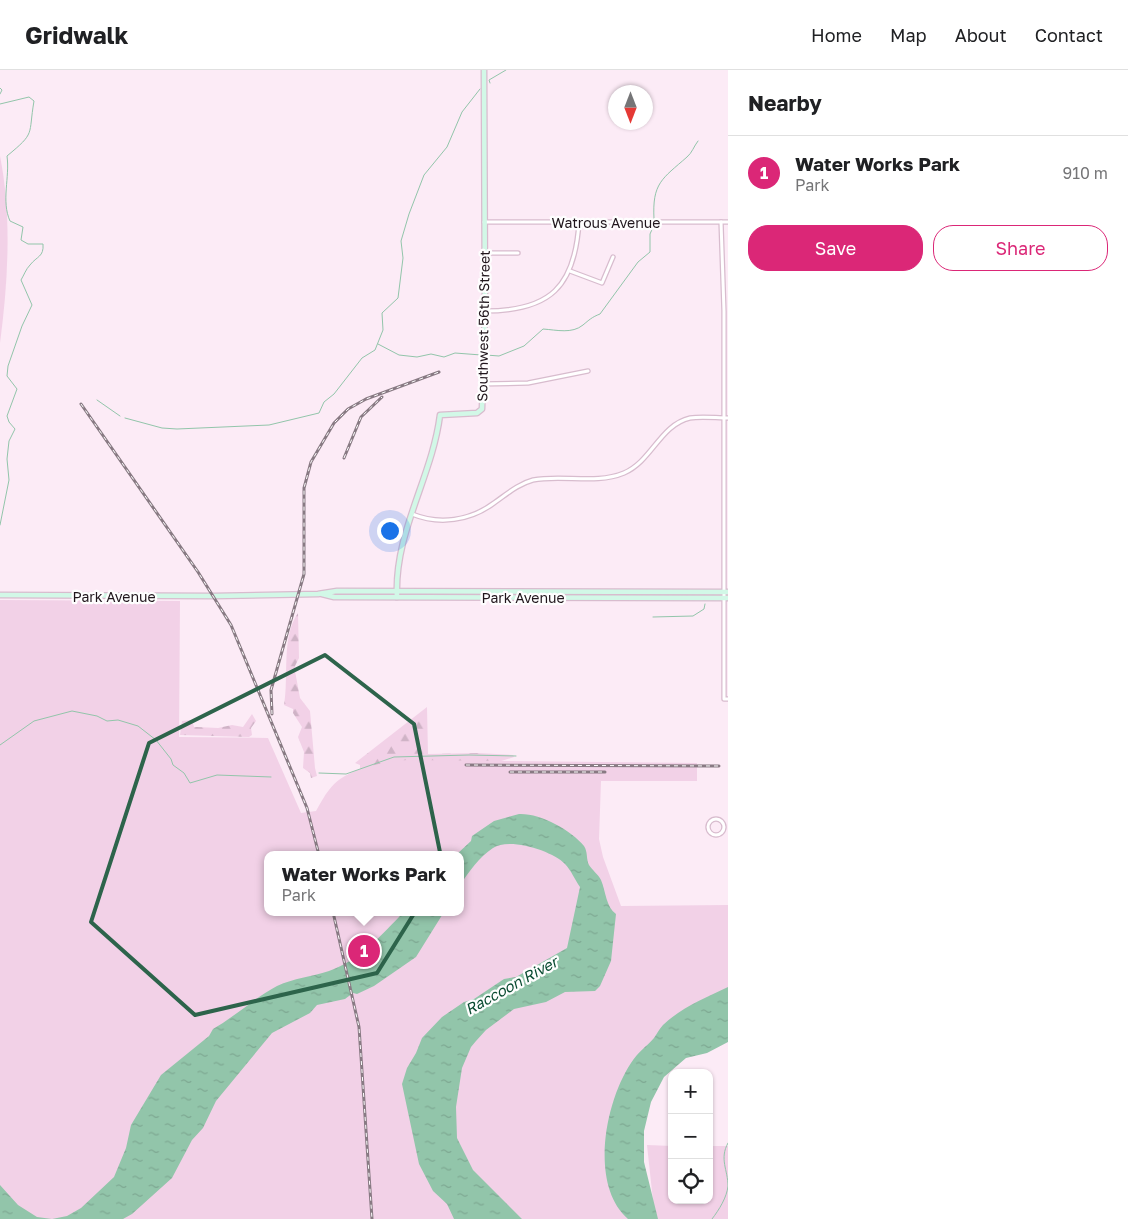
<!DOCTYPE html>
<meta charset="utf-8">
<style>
:root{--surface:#fff;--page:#f6f6f6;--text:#202124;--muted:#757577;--line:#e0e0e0;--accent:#db2777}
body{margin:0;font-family:"Golos Text",sans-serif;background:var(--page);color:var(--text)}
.controls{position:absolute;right:15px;bottom:15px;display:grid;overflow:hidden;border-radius:10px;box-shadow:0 1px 4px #0004}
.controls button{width:45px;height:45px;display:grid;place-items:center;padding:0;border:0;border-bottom:1px solid var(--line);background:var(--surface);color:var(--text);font:25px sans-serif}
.compass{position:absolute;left:608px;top:15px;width:45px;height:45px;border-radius:50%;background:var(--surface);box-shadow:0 1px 4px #0004;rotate:180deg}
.you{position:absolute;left:389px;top:460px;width:18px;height:18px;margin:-12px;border:4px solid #fff;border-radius:50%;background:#1a73e8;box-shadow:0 0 0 8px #1a73e833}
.badge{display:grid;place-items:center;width:32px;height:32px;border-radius:50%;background:var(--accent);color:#fff;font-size:16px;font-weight:700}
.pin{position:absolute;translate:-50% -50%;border:2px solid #fff;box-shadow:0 1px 5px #0006}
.popup{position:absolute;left:264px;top:781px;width:200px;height:65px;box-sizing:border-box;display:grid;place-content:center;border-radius:10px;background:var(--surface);filter:drop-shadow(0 1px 4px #0005);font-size:16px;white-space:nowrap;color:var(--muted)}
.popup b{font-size:19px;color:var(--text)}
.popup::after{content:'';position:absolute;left:50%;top:100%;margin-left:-10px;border:10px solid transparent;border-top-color:var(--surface)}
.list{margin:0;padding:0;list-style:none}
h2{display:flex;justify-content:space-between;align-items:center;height:65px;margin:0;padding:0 20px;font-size:21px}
h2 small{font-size:16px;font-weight:400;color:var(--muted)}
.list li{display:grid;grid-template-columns:32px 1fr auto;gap:15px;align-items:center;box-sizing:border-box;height:75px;padding:0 20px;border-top:1px solid var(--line)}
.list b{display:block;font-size:19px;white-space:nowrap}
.list p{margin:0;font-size:16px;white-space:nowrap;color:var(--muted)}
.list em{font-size:16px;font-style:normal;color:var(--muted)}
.actions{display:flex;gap:10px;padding:15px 20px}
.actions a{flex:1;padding:11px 0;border:1px solid var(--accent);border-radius:20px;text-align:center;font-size:18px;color:var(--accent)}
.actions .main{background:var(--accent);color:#fff}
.icon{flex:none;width:28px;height:28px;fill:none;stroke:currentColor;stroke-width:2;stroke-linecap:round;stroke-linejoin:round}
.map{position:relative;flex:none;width:728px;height:1149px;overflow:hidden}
header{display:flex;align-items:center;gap:30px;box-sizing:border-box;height:70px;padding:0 25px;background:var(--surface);border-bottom:1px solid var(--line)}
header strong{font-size:24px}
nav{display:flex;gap:28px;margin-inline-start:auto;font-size:18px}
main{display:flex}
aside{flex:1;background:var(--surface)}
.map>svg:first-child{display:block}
.forest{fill:url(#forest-firs)}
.green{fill:#f2d1e7;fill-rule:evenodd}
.water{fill:url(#water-ripples)}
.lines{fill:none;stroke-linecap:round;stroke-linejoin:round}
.stream{stroke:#92c5aa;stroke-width:1}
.street-casing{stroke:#d8bcce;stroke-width:5.5}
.secondary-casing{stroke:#d8bcce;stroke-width:7}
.street{stroke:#fff;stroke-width:3}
.secondary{stroke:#d2f8e7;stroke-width:4.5}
.rail-casing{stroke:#887a83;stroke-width:3}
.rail{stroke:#fefefe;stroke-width:1;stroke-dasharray:4;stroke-linecap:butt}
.marked{fill:none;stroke:#2d644b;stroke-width:4;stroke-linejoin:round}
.labels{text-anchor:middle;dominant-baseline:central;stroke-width:4.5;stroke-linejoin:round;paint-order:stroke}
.street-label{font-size:14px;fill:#20161c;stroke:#fefefe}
.water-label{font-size:15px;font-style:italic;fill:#094b31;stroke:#fefefe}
</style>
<header>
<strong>Gridwalk</strong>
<nav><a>Home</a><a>Map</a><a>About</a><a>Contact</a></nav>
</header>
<main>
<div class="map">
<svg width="728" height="1149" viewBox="0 0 728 1149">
<defs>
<pattern id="forest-firs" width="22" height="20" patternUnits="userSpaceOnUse" patternTransform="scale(1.25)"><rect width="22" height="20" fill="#f2d1e7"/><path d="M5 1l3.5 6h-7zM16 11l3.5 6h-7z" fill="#cfb3c6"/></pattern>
<pattern id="water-ripples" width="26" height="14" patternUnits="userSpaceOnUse" patternTransform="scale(1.25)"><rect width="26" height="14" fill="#92c5aa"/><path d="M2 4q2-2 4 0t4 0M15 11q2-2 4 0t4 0" fill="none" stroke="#7ea892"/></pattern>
</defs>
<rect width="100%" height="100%" fill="#fcebf6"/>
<g class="forest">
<path d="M298,543L299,588L295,596V601L300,628L310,641L315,698L317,706L311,708L310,703L303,698L304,682L298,667L302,657L293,643V639L284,635C289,607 281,567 298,543Z"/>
<polygon points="427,637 428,684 478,683 513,685 514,687 498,692 360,700 360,695 355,693"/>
<polygon points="252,644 256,651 251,658 252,665 249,667 180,665 182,651 192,650 194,657 197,657 218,658 232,655 243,657"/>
</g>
<g class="green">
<path d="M0,86C12,146 8,213 0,273Z"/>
<path d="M0,530L180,531L179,667L268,668L301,743L316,741C320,734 324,726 329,720C345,698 383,692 408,690L697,693V711H601L599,769L603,787L621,836L728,835V926L641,992L633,1149H0ZM268,785H460V842H268Z"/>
<polygon points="647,1075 672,1076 672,1130 709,1130 709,1076 728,1076 728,1149 655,1149"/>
</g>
<g class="water">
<path d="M519,744C540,743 571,760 584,776C588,782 586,789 589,795C592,800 598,804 601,810C606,822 606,837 616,844L611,891L600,916L595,921L565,922L546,932L514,939L486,960L476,971L471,977L462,998L456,1037L457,1068L473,1100L522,1149H454L447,1134L433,1121L419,1094L402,1014L407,998L416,983L422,968L442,947L464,932L474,929L504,909L516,907L567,878L580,817C575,810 571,800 565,794C553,781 509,767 493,778C479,787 469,802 460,815V785H456L471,771L472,766L494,751Z"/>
<path d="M404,842H444L416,887L374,916L357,924L353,923L345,929L317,935L310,943L272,963L216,1031L203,1058L192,1070L172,1108L132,1144L123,1149H0V1115L18,1135L37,1147L52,1149L67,1146L81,1138L114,1107L126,1078L131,1055L161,1005L209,966L213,959C234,947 256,927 277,916C294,908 311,907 329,901C360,890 381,865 404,842Z"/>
<path d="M728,917V972L707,983L686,988L664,1007L651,1032L644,1061V1092L658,1149H628C589,1115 605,1032 631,993C637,983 647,976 654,968C657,964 659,959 663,955C682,937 705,928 728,917Z"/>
</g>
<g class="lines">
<g class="stream">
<polyline points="490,13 489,10 506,0"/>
<polyline points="0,18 2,20 0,24"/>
<path d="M0,34L29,27L34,31C28,66 36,62 7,86C10,107 1,131 10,151L23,157L21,170L28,174H43C44,187 37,186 30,195C26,199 24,205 21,210L32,235L22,256L8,296L7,306L17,319L7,346L9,352L15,359L9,371L7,389L9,410L0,455"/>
<path d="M654,149C652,113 662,109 687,87C692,83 694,76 698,71"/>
<polyline points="378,274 399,285 417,287 431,284 444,287 455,283 481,285"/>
<path d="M486,285L499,286L524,276L543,259C557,260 572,264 583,255C589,250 592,247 600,244L638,192L650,182V164L654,155"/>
<polyline points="97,330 120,346"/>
<polyline points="125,348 162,358 177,359 269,355 319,343 324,332 334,324 362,288 375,280 383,260 382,243 398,228 403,188 401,171 409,144 424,105 447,77 462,42 480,19"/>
<polyline points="653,547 693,546 704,539 705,534"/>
<polyline points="0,675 34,651 72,641 97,646 107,651 118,650 138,656 156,670 171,689 173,695 184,703 190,713 217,705 271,707"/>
<polyline points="319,703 346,704 394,687 469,685 516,686"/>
<path d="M712,1149C719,1140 727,1127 728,1116C728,1100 719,1089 728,1073"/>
</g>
<g class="street-casing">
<g id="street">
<polyline points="484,152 728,152"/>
<polyline points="721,152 724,241 724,629 728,629"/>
<polyline points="485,183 518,183"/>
<polyline points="570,201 602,213 613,187"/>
<path d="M485,241C550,241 575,217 579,152"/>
<polyline points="483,314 528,313 588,301"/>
<path d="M412,444C439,455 470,451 494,433C507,424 518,414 533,410C563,404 595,415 624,403C652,391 660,355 690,348C702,346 716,348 728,348"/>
<circle cx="716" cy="757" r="8"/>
</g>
</g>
<g class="secondary-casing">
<g id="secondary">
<polyline points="322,524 334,527 728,528"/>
<polyline points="0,525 214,526 318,524 337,521 728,522"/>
<path d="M397,527C394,462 432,408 440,345L477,343L482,339L485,241L484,0"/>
</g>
</g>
<use href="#street" class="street"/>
<use href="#secondary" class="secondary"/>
<g class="rail-casing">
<g id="rail">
<polyline points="81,334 198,502 231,555 307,738 319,785"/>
<polyline points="344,388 361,347 382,327"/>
<polyline points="272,644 271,620 304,504 304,418 311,392 334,353 348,339 366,329 439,302"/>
<polyline points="466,695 719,696"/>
<polyline points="510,702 605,702"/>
<polyline points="333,842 359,957 372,1149"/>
</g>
</g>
<use href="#rail" class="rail"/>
</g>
<path class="marked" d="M325,585L414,654L443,797L377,903L195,945L91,852L149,673Z"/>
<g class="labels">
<g class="street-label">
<text x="606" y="152">Watrous Avenue</text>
<text transform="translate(483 256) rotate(-89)">Southwest 56th Street</text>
<text x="114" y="526">Park Avenue</text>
<text x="523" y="527">Park Avenue</text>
</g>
<g class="water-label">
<text transform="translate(511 915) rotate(-29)">Raccoon River</text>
</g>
</g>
</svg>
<div class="controls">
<button>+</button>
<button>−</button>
<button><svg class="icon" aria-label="locate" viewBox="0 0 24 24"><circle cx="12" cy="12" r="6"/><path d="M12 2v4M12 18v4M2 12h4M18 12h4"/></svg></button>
</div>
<svg class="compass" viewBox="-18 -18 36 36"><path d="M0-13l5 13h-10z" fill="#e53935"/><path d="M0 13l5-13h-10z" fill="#757577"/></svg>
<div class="you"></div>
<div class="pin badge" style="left:364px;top:881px">1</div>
<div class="popup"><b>Water Works Park</b>Park</div>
</div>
<aside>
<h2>Nearby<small></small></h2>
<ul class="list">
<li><span class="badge">1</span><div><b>Water Works Park</b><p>Park</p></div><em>910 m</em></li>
</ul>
<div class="actions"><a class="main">Save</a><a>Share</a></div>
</aside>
</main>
